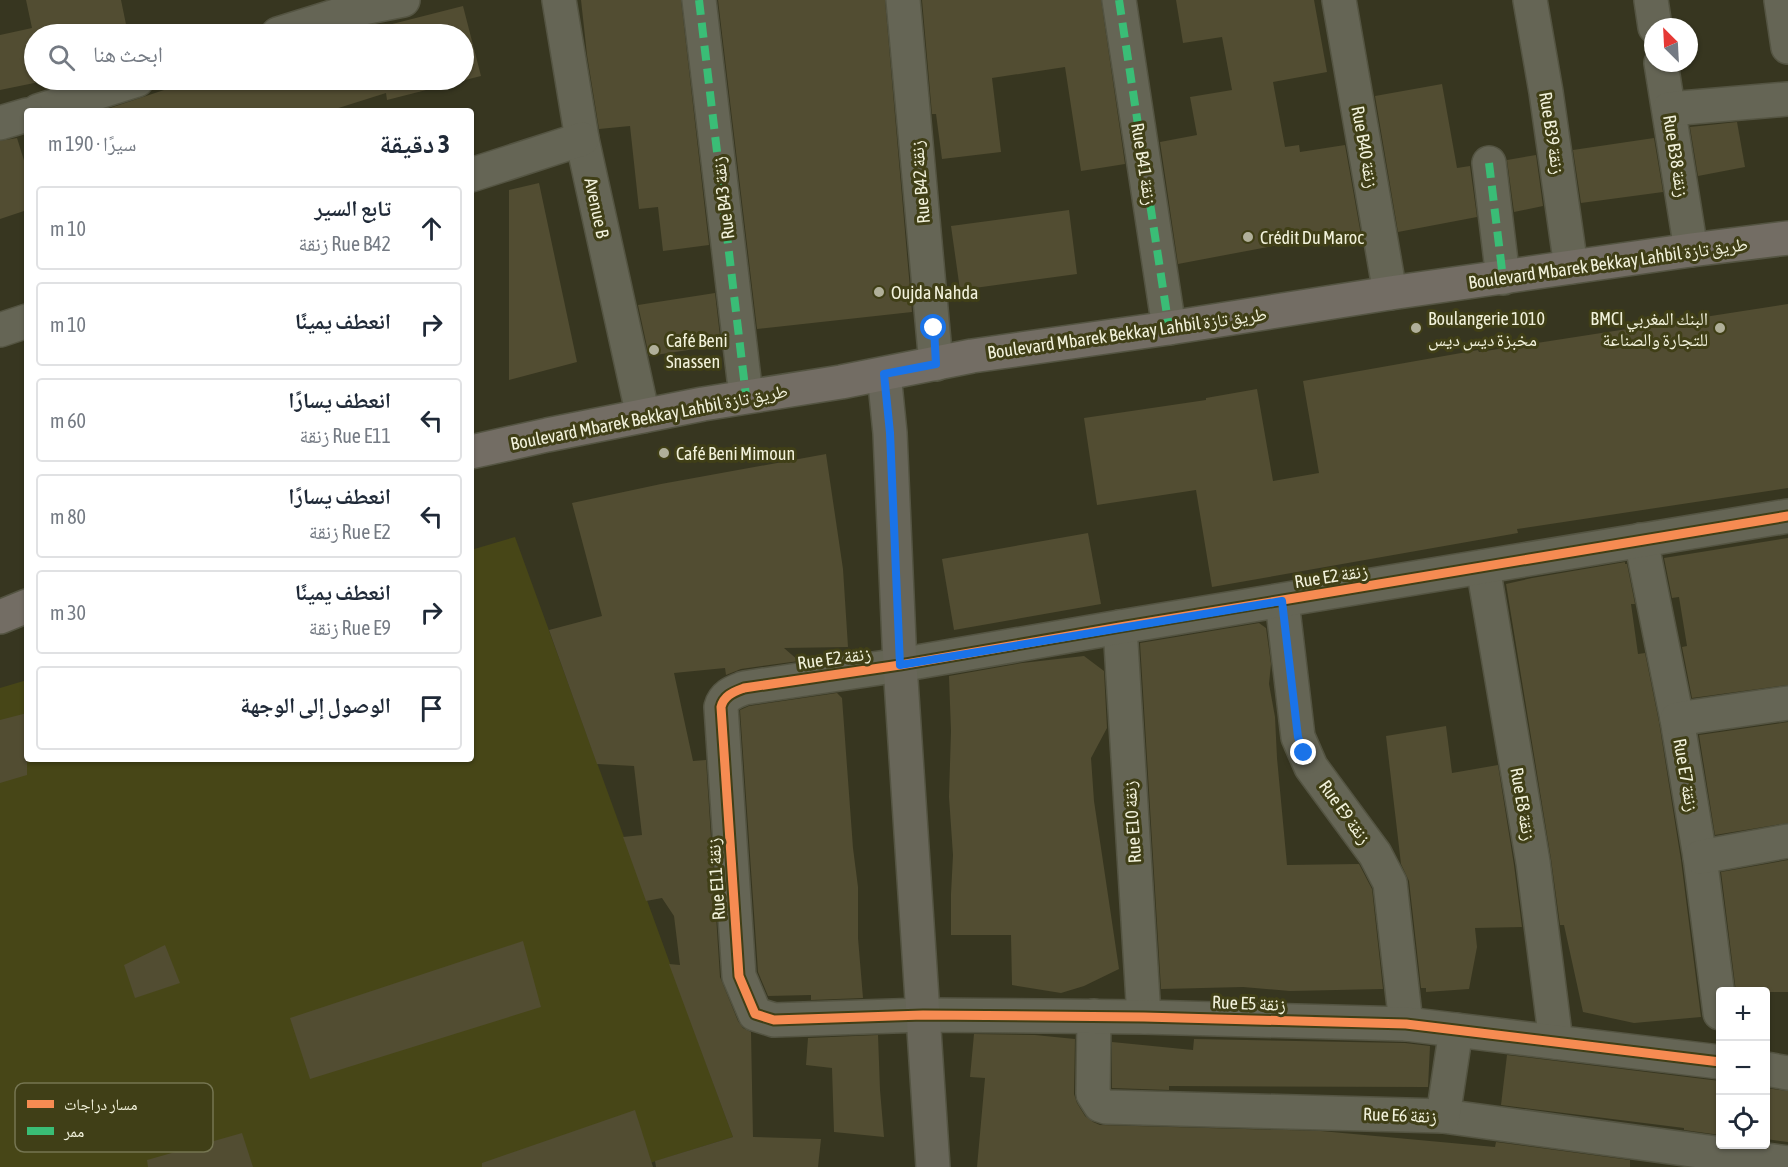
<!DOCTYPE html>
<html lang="ar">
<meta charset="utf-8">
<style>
:root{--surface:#fff;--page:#f2f2f3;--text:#1f2937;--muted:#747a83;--line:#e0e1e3}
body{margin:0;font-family:"Asap Condensed","Noto Naskh Arabic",sans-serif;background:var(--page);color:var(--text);direction:rtl}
.controls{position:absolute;right:18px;bottom:18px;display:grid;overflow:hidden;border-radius:6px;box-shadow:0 2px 4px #0004}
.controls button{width:54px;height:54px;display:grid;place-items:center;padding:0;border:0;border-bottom:2px solid var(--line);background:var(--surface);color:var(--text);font:30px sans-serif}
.compass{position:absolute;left:1644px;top:18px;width:54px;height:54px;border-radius:50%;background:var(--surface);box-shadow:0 2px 4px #0004;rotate:336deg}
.stop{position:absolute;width:18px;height:18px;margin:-14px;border:4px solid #1a73e8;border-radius:50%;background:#fff}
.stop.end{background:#1a73e8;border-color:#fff;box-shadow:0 2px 6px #0008}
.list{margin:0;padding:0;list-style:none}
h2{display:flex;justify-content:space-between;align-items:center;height:78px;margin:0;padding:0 24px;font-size:26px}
h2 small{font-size:20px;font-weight:400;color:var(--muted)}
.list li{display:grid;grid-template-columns:39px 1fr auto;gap:18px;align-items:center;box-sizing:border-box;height:84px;margin:0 12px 12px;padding:0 12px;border:2px solid var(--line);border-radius:6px}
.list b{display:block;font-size:22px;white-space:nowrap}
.list p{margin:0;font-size:20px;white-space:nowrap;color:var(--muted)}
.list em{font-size:20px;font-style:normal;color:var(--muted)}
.icon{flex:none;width:33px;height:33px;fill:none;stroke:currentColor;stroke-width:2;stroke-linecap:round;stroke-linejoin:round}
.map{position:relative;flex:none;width:1788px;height:1167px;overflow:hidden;direction:ltr}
.search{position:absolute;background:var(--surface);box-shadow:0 2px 4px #0004;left:24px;top:24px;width:450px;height:66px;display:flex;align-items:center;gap:15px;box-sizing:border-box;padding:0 21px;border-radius:33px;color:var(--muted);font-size:22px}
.panel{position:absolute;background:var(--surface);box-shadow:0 2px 4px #0004;left:24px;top:108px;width:450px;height:654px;border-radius:6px;direction:rtl}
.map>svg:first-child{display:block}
.built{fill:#474617}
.building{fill:#524d32}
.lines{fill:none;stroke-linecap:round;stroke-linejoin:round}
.street-casing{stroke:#545442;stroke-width:36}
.secondary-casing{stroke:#545442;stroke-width:36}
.primary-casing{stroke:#545442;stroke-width:36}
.street{stroke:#656555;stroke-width:33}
.secondary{stroke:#686659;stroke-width:33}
.primary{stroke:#736d64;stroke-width:33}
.quiet{stroke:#3abd76;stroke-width:8;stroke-dasharray:15 8;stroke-linecap:butt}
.cycleway-casing{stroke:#403f17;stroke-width:13}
.cycleway{stroke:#f68b52;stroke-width:9}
.route{stroke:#1a73e8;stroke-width:8}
.poi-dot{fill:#b1b09a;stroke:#403f17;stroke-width:2}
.labels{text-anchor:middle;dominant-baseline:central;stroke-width:6;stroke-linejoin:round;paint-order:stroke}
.street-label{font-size:18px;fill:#f2f2dc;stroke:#403f17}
.poi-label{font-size:18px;fill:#f2f2dc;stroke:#403f17;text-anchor:start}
.key{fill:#403f17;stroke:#757552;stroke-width:1.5}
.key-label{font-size:16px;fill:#f2f2dc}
</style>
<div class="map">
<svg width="1788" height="1167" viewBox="0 0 1788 1167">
<rect width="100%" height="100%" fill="#373620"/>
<polygon class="built" points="515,537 733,1137 637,1167 0,1167 0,688 27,680 27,759 471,759 471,550"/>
<g class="building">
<polygon points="26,0 121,0 128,34 34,34 34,80 76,80 45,89 44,81 0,90 0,35 32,28"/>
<polygon points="581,0 681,0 709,245 663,251 658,207 639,209 630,126 599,129 587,55"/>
<polygon points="718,0 885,0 912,312 757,329"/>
<polygon points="922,0 1101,0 1125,164 1081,171 1065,67 992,78 1001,152 942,159 936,114 932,114"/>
<polygon points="1176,0 1314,0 1327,72 1273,82 1285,147 1299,145 1300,152 1345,145 1361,235 1315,242 1315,238 1178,264 1160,142 1197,135 1190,97 1232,90 1222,37 1183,43"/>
<polygon points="463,6 481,76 387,100 386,93 329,111 101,111 194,80 464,80 464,34 353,34"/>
<polygon points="1442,84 1457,168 1470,166 1477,217 1398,232 1375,96"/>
<polygon points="1737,122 1745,167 1698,176 1690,127"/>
<polygon points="17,138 27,170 27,210 0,219 0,141"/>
<polygon points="1654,138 1663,192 1581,203 1573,150"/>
<polygon points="1536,155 1543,206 1514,212 1507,160"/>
<polygon points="539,183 577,362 509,380 509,190"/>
<polygon points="1069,210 1077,274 960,290 951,226"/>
<polygon points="715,293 721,345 649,356 638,305"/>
<polygon points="1788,304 1788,488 1517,529 1518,533 1212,587 1196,490 1097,505 1084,418 1206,400 1206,398 1257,389 1273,481 1319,473 1303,381 1478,350 1479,352"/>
<polygon points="826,454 843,569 848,647 784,648 799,661 741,669 726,675 725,668 674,673 693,761 706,760 720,977 738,1021 743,1028 751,1032 753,1137 821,1139 818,1167 656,1167 655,1161 733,1137 669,964 680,965 674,916 662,898 646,901 623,837 642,835 634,766 597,764 549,630 602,616 572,503 661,484"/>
<polygon points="1088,533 1101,604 954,630 942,559"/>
<polygon points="1788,538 1788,685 1692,698 1682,647 1687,646 1679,597 1672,598 1664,558"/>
<polygon points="1625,562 1625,564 1627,564 1635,604 1631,604 1638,654 1645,653 1659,722 1681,860 1701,1017 1634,1023 1583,1012 1564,925 1560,925 1551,859 1506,584 1532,578"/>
<polygon points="1259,623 1266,628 1271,664 1269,684 1275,717 1277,758 1287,865 1359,864 1372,889 1383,989 1290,991 1243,987 1161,989 1140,643"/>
<polygon points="1084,656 1104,671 1107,728 1091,758 1094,801 1119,969 1084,986 1061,993 1012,985 1011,935 951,935 951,894 953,855 949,797 951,731 949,676 1022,663"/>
<polygon points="837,693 842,698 853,848 858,887 858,938 863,998 811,1000 811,995 768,996 758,972 740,710 749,706"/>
<polygon points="27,713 27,775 0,783 0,720"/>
<polygon points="1788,722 1788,823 1715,835 1699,735"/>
<polygon points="1446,726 1452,773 1498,765 1514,865 1522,927 1475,928 1477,947 1469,989 1426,992 1426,988 1421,988 1409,881 1401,864 1386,736"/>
<polygon points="1788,860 1788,992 1736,992 1721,872"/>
<polygon points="523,941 541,1007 310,1079 290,1018"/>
<polygon points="165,945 180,983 135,998 124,965"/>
<polygon points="974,1034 1035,1035 1075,1039 1074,1094 1077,1103 1085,1116 1093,1122 1100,1125 1321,1131 1495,1147 1496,1142 1630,1160 1630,1167 977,1167 985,1078 970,1077"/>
<polygon points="878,1035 880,1090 884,1137 834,1132 832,1068 806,1065 808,1038"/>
<polygon points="1194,1039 1405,1043 1430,1046 1428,1087 1169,1086 1169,1090 1112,1088 1112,1042 1193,1050"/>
<polygon points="1507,1055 1720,1081 1720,1135 1684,1130 1684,1128 1501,1105"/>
<polygon points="1766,1088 1788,1091 1788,1142 1766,1139"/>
<polygon points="635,1110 653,1167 482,1167 482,1163"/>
<polygon points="242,1133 253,1167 148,1167 147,1160"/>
</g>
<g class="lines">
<g class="street-casing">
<g id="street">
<polyline points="559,0 582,139 643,416"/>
<polyline points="699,0 746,396"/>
<polyline points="903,0 936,364"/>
<polyline points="1119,0 1169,328"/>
<polyline points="1339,0 1390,293"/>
<polyline points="1530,0 1546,92 1571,267"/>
<polyline points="1651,0 1655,27"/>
<polyline points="1781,0 1788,47"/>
<polyline points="278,34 358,9 403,0"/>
<polyline points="1661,63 1691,250"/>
<polyline points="1669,109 1788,99"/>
<polyline points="38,111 137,80"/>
<polyline points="0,123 27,115"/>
<polyline points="1489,163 1503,278"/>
<polyline points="471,175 582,139"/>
<polyline points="0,330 27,321"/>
<polyline points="1641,540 1677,719 1700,857 1720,1013"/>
<polyline points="1483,567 1533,862 1556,1042"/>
<polyline points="1282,601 1298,737 1311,767 1375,854 1390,883 1406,1024"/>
<polyline points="1120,627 1144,1017"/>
<polyline points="1677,719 1788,703"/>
<polyline points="1700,857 1788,841"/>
<polyline points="1094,1016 1093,1094 1100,1105 1106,1107 1443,1116 1788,1163"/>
<path d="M1720,1062L1406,1024L1144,1017L923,1015L774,1020L755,1014L739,976L721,707C724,695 734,692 744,688L900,665L1120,627L1788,516"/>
<polyline points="1766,1069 1788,1073"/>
<polyline points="1443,1116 1456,1030"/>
</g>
</g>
<g class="secondary-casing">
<polyline id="secondary" points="884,374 890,433 900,665 933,1167"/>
</g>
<g class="primary-casing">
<g id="primary">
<polyline points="471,452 547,435 703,404 841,382 972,356 1169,328 1390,293 1691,250 1788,238"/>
<polyline points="0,617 27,606"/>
</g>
</g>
<use href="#street" class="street"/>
<use href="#secondary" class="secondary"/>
<use href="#primary" class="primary"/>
<g class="quiet">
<polyline points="699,0 746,396"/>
<polyline points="1119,0 1169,328"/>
<polyline points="1489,163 1503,278"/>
</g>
<g class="cycleway-casing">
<path id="cycleway" d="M1720,1062L1406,1024L1144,1017L923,1015L774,1020L755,1014L739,976L721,707C724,695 734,692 744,688L900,665L1120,627L1788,516"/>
</g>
<use href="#cycleway" class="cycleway"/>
</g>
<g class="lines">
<polyline class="route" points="934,328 936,364 884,374 890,433 900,665 1282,601 1298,737 1304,753"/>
</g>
<g class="poi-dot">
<circle cx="1248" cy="237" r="6"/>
<circle cx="879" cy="292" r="6"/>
<circle cx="1416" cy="328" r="6"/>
<circle cx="1720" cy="328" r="6"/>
<circle cx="654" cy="350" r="6"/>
<circle cx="664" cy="453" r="6"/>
</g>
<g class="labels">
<g class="street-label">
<text transform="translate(1552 133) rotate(81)">Rue B39 زنقة</text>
<text transform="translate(1365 147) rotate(80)">Rue B40 زنقة</text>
<text transform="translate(1676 156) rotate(81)">Rue B38 زنقة</text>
<text transform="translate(1144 164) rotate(81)">Rue B41 زنقة</text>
<text transform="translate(920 182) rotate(-95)">Rue B42 زنقة</text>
<text transform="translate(723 198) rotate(-97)">Rue B43 زنقة</text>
<text transform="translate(597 208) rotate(78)">Avenue B</text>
<text transform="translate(1608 263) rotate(-8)">Boulevard Mbarek Bekkay Lahbil طريق تازة</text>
<text transform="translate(1127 333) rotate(-8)">Boulevard Mbarek Bekkay Lahbil طريق تازة</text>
<text transform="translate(649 417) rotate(-11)">Boulevard Mbarek Bekkay Lahbil طريق تازة</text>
<text transform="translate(1331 576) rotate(-9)">Rue E2 زنقة</text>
<text transform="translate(834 658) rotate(-8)">Rue E2 زنقة</text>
<text transform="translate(1686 775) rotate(80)">Rue E7 زنقة</text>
<text transform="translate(1523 804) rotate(80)">Rue E8 زنقة</text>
<text transform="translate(1345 812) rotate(54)">Rue E9 زنقة</text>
<text transform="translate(1132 822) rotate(-94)">Rue E10 زنقة</text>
<text transform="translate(716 879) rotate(-94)">Rue E11 زنقة</text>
<text transform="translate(1249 1003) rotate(2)">Rue E5 زنقة</text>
<text transform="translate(1400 1115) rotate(2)">Rue E6 زنقة</text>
</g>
<g class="poi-label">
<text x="1260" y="237">Crédit Du Maroc</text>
<text x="891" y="292">Oujda Nahda</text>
<text x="1428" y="318">Boulangerie 1010<tspan x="1428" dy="21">مخبزة ديس ديس</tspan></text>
<text x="1708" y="318" text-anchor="end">BMCI البنك المغربي<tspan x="1708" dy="21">للتجارة والصناعة</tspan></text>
<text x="666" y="340">Café Beni<tspan x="666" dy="21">Snassen</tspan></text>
<text x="676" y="453">Café Beni Mimoun</text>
</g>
</g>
<rect x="15" y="1083" width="198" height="69" rx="9" class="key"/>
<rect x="27" y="1100" width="27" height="8" fill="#f68b52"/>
<rect x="27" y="1127" width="27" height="8" fill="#3abd76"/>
<g class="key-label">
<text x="64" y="1110">مسار دراجات</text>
<text x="64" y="1137">ممر</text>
</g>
</svg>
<div class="controls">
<button>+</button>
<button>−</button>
<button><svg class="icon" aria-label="locate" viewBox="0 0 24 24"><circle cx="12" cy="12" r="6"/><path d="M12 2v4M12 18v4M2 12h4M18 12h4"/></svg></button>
</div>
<svg class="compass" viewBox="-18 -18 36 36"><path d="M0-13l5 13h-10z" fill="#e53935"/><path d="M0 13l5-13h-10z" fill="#747a83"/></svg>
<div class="stop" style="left:934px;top:328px"></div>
<div class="stop end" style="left:1304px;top:753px"></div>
<div class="search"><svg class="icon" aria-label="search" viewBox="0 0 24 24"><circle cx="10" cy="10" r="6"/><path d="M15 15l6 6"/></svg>ابحث هنا</div>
<section class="panel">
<h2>3 دقيقة<small>سيرًا · 190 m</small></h2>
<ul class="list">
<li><svg class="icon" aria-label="ahead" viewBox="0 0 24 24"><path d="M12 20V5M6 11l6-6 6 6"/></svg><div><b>تابع السير</b><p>Rue B42 زنقة</p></div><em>10 m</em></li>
<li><svg class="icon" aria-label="right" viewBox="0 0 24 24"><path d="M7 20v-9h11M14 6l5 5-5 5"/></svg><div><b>انعطف يمينًا</b></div><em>10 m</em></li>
<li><svg class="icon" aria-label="left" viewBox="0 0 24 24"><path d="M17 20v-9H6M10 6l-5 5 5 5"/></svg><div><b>انعطف يسارًا</b><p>Rue E11 زنقة</p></div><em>60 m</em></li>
<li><svg class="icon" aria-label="left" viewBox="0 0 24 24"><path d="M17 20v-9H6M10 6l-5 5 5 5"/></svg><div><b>انعطف يسارًا</b><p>Rue E2 زنقة</p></div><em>80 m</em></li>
<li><svg class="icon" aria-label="right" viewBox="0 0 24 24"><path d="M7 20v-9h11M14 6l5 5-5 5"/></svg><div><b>انعطف يمينًا</b><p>Rue E9 زنقة</p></div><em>30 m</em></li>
<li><svg class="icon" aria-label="arrive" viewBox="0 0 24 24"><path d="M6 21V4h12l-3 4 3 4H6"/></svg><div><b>الوصول إلى الوجهة</b></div></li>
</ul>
</section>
</div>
